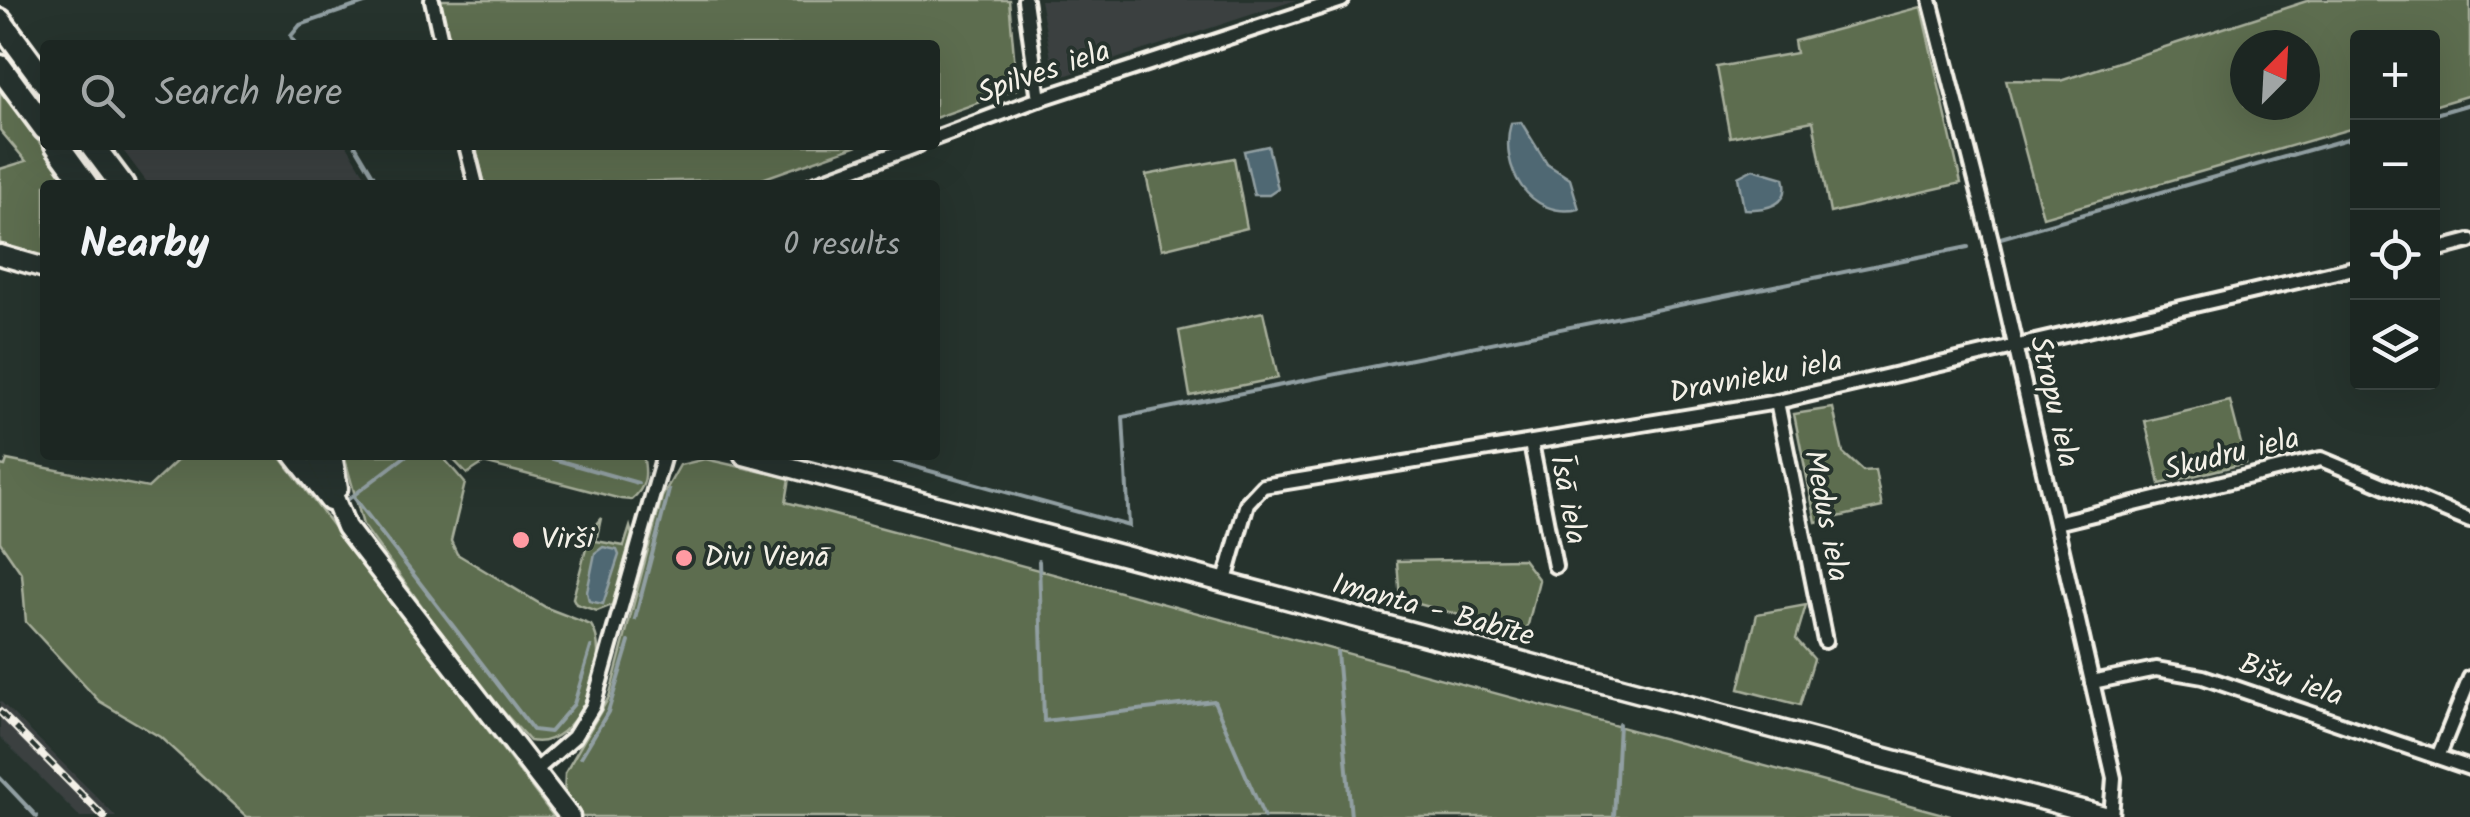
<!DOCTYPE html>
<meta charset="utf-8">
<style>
:root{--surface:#1c2622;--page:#252e2a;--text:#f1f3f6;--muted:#a0a5a5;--line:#3a4340}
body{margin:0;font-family:Kalam,sans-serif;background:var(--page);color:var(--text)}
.controls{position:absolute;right:30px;top:30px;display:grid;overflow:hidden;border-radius:10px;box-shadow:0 10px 40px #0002}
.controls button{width:90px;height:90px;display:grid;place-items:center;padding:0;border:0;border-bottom:2px solid var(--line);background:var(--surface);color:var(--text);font:50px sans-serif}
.compass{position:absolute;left:2230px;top:30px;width:90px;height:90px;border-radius:50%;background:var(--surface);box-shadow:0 10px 40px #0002;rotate:24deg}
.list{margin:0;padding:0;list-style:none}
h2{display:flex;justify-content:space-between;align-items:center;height:130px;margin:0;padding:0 40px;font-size:42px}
h2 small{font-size:32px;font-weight:400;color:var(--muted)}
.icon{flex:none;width:55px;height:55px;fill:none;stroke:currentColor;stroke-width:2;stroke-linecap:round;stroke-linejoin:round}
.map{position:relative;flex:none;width:2470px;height:817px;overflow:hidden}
.search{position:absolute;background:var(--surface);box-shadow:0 10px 40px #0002;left:40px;top:40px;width:900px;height:110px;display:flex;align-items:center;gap:25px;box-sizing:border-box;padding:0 35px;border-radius:10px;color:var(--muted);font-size:38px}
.panel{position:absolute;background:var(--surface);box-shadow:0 10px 40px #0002;left:40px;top:180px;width:900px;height:280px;border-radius:10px}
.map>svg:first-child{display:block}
.built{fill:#3a4140}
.green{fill:#5d6d4f;stroke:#a8af9c;stroke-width:2.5;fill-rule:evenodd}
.water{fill:#4f6873;stroke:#919fa2;stroke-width:2.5}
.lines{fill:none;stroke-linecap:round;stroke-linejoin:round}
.stream{stroke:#919fa2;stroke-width:4}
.street-casing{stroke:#f4f1e8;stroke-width:20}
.secondary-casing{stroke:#f4f1e8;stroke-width:25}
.highway-casing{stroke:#f4f1e8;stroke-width:30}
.street{stroke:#26332d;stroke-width:12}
.secondary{stroke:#26332d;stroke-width:18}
.highway{stroke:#26332d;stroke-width:22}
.rail-casing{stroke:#f4f1e8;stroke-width:8}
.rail{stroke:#26332d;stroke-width:4;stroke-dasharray:11;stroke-linecap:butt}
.poi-dot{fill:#ff9aa2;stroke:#26332d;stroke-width:4}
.labels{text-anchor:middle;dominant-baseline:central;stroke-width:8;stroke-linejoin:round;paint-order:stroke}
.street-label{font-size:30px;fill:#f4f1e8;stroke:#26332d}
.poi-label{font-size:30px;fill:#f4f1e8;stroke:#26332d;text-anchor:start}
</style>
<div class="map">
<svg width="2470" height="817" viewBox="0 0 2470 817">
<rect width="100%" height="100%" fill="#26332d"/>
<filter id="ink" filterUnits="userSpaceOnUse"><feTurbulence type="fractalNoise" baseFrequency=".01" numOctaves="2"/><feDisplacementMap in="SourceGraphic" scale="20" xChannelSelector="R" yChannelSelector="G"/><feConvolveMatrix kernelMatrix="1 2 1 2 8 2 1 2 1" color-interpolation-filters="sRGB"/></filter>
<g filter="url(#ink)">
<g class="built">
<polygon points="1040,0 1296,0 1055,79"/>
<polygon points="119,145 347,145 371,185 149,185"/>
<polygon points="0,701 96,796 116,817 80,817 0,737"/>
</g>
<g class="green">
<polygon points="439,0 1009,0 1017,89 935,118 935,45 450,45"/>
<path d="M2310,0H2470V95L2433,106L2432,38H2358L2357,127L2043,217L2006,80L2060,81ZM2245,45H2305V105H2245Z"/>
<polygon points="1921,7 1961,183 1830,213 1813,121 1730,137 1717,67 1796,53 1794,41"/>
<polygon points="0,91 72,185 45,185 45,259 0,247 0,169 26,161 0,130"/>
<polygon points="475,145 858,145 762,179 485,185"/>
<polygon points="1234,158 1247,228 1162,249 1146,175"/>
<polygon points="1263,312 1278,378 1190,396 1179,331"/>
<polygon points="2230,401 2246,463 2160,484 2145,421"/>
<polygon points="1833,408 1843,453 1863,471 1875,470 1882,507 1816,522 1794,414"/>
<polygon points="183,455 279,455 554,817 247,817 160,737 99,701 26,622 22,574 0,542 0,465 5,466 7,460 148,488"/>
<path d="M344,455H441L465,483L451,541L457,554L547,608L591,625C614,658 577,751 530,741L479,685L363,525Z"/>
<path d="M449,455H643C647,474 647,487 631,500L621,499L484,463L467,474Z"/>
<polygon points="705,459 790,478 786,502 1954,817 579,817 564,796 565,773 609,697 662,497 680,465"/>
<polygon points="601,518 596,541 624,546 630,527 632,535 612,605 597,611 576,604 573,598 591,530"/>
<polygon points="1523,559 1539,580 1526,633 1400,599 1397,561"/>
<polygon points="1806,605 1796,639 1814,659 1800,705 1739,689 1757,614"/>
</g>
<g class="water">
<path d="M1521,122L1547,164L1570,179L1579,209C1530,220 1498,167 1511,123Z"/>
<polygon points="1268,146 1278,189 1269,195 1254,195 1244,151"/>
<path d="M1753,169L1784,178C1792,206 1765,210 1744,209L1738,177Z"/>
<polygon points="603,547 617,550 619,555 603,604 589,601 587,592 595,553"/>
</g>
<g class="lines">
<g class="stream">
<polyline points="296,45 291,36 300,25 373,0"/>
<polyline points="2432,115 2470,104"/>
<polyline points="355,145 379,185"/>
<polyline points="1997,239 2358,136"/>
<polyline points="539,455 638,483"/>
<polyline points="872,455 1129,526 1123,417 1968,247"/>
<polyline points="353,496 533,730 550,732 574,704 591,647"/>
<polyline points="346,501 407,455"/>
<polyline points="1039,561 1044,721 1214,701 1264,817"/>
<polyline points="635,619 669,490"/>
<polyline points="1337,652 1351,817"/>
<polyline points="581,757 608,712 629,642"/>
<polyline points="0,778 37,817"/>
<polyline points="1614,817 1619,724"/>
</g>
<g class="street-casing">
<g id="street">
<polyline points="432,0 442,45"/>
<polyline points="1025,0 1039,99"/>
<polyline points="1930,0 1991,240 2114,778 2111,817"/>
<polyline points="935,138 1039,99 1342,0"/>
<polyline points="466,145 476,185"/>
<polyline points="811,185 918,145"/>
<polyline points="2432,251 2470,241"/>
<polyline points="1777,402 1825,641"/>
<polyline points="1531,443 1555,566"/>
<polyline points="2056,523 2321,459 2470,521"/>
<polyline points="1224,584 1247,503 1263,486 1777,402 2358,267"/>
<polyline points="2092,682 2156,669 2203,677 2470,768"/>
<polyline points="2438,757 2470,678"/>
<polyline points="535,771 574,737 593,706 664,455"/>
</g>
</g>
<g class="secondary-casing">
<g id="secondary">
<polyline points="0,255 45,268"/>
<polyline points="294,455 330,501"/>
<polyline points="317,455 346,527 570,817"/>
<polyline points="332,455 338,488"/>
<polyline points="744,455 2108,817"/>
</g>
</g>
<g class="highway-casing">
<g id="highway">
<polyline points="0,21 45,82"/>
<polyline points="0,67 45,128"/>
<polyline points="57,145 86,185"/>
<polyline points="92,145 122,185"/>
</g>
</g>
<use href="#street" class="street"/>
<use href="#secondary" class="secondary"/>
<use href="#highway" class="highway"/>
<g class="rail-casing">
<polyline id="rail" points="0,712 104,817"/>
</g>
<use href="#rail" class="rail"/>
</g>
</g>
<g class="poi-dot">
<circle cx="521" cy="540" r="10"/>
<circle cx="684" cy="558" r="10"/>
</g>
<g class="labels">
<g class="street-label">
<text transform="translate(1044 73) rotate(-19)">Spilves iela</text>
<text transform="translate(1756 378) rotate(-11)">Dravnieku iela</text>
<text transform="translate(2053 402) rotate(77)">Stropu iela</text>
<text transform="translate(2232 455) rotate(-14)">Skudru iela</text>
<text transform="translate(1567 500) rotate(79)">Īsā iela</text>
<text transform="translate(1825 516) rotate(79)">Medus iela</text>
<text transform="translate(1433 611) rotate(15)">Imanta - Babīte</text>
<text transform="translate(2291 681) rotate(19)">Bišu iela</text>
</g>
<g class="poi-label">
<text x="541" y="540">Virši</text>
<text x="704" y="558">Divi Vienā</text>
</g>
</g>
</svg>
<div class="controls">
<button>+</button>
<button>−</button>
<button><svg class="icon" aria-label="locate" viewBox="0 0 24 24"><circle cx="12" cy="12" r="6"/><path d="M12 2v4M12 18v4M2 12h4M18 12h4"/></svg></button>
<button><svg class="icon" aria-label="layers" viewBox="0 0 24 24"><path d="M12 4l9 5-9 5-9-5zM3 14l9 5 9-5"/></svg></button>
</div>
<svg class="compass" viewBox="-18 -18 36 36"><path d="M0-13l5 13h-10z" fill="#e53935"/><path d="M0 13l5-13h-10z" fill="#a0a5a5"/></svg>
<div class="search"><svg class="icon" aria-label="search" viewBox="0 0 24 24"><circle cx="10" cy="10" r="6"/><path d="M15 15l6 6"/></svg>Search here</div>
<section class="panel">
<h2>Nearby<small>0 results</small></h2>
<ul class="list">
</ul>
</section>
</div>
